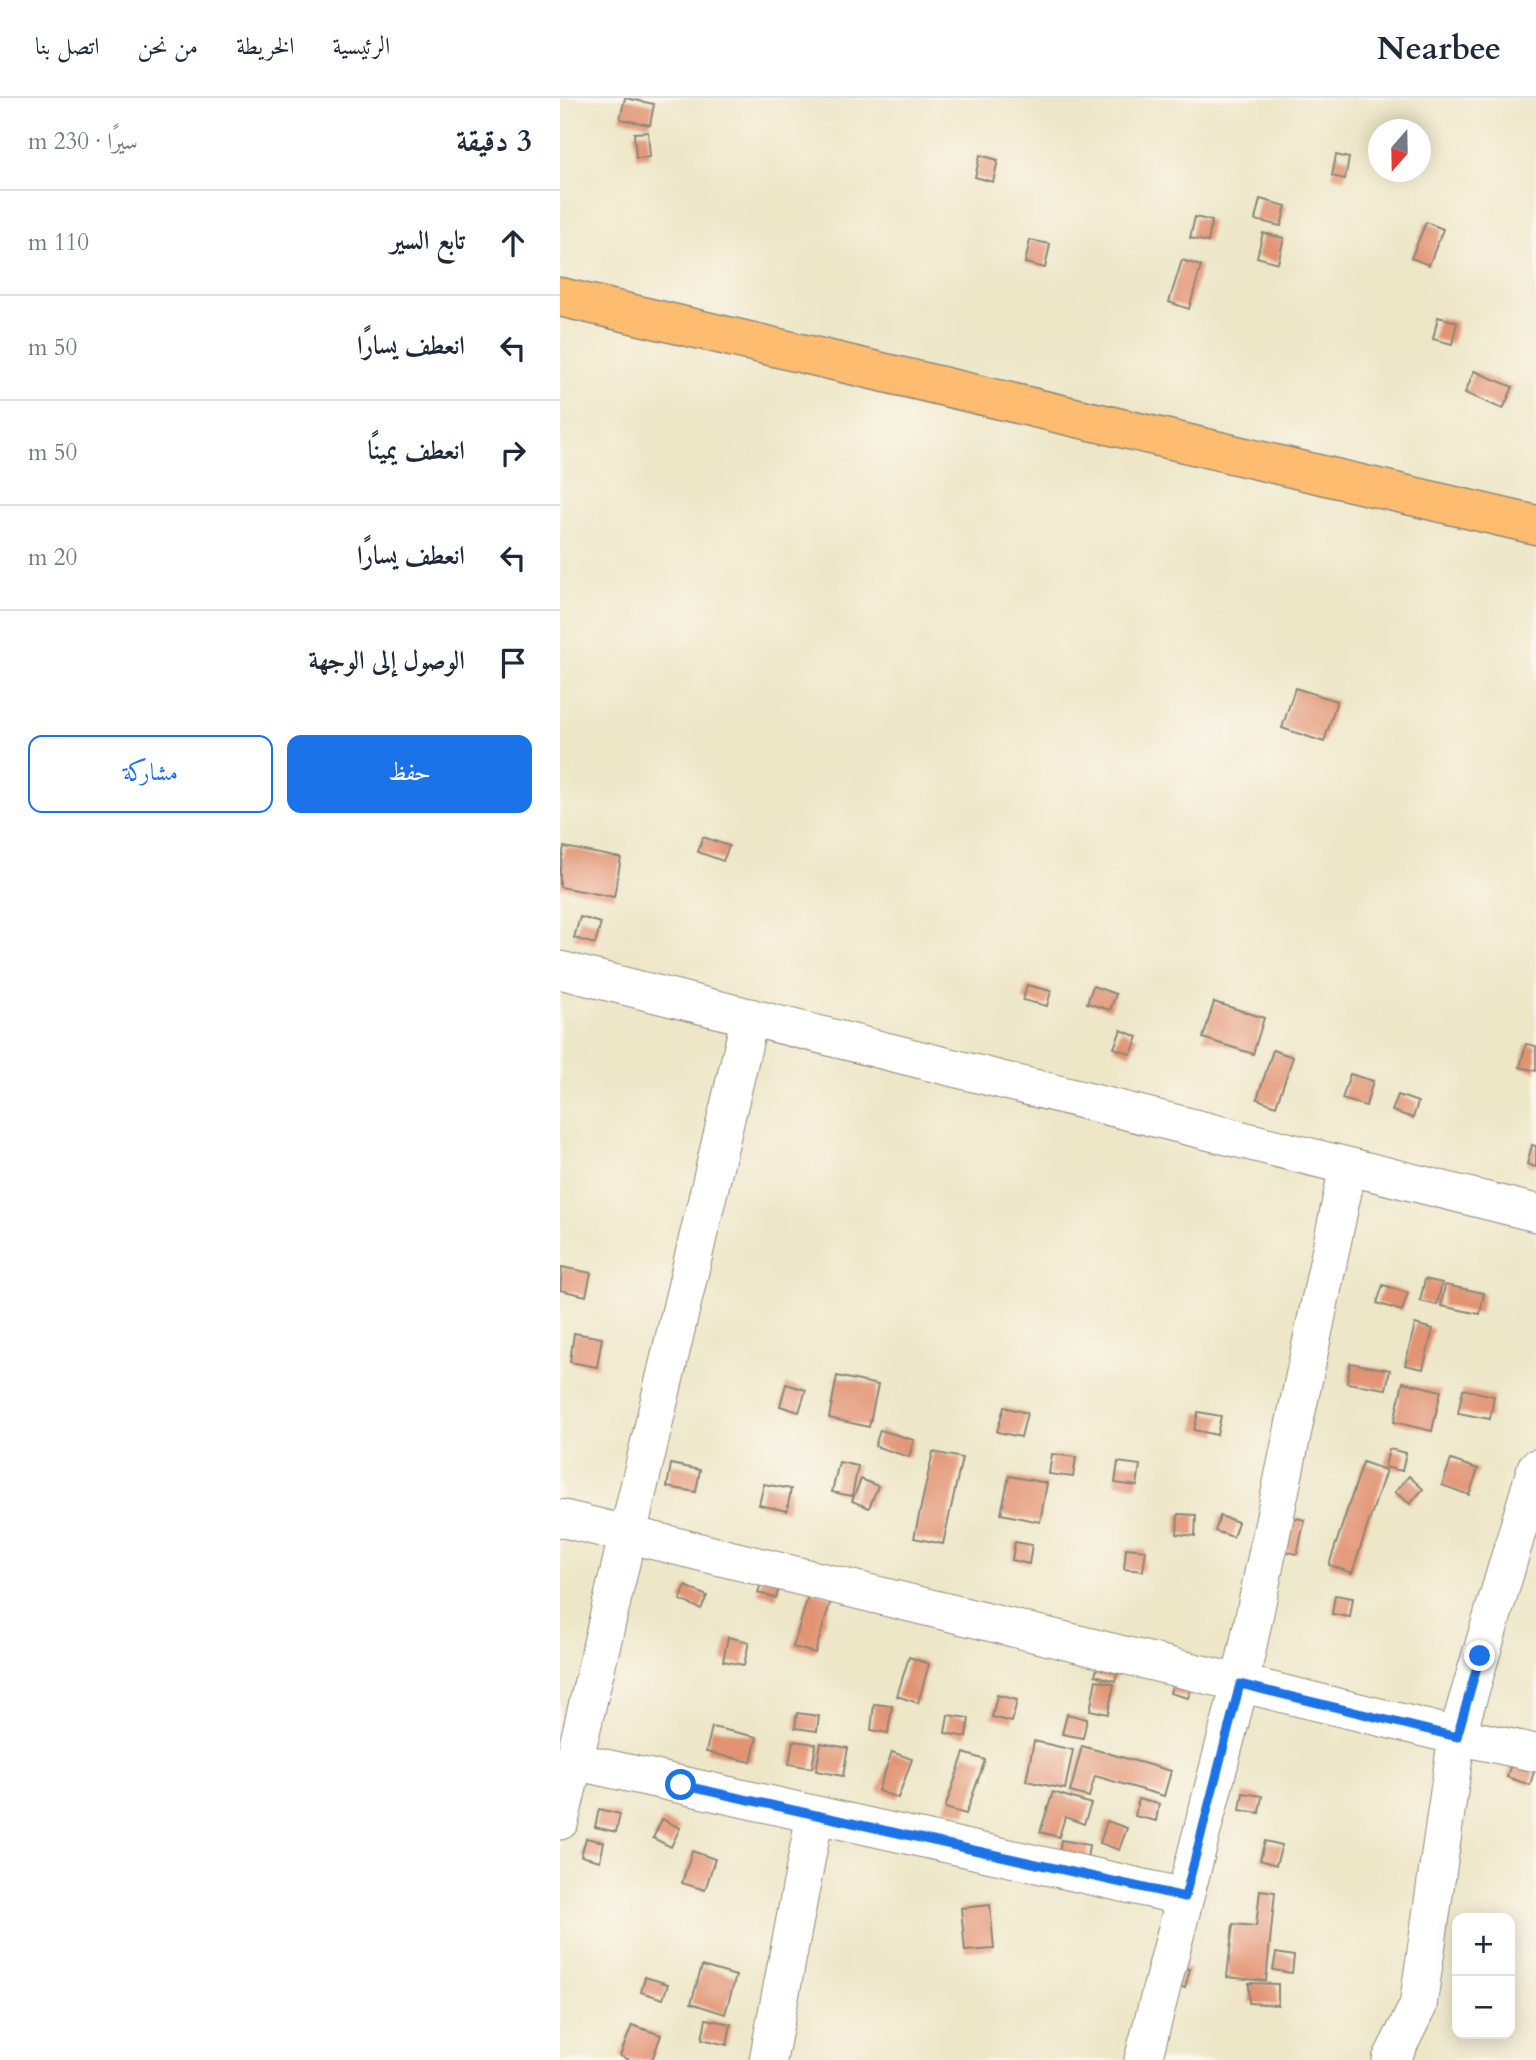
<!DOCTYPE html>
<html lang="ar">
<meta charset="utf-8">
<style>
:root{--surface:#fff;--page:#f2f2f3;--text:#1f2937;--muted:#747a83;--line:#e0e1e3;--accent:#1a73e8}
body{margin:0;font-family:Cardo,Amiri,serif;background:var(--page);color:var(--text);direction:rtl}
.controls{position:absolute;right:21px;bottom:21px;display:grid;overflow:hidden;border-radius:14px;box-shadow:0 4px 18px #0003}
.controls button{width:63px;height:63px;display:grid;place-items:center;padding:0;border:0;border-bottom:2px solid var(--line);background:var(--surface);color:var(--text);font:35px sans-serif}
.compass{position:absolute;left:808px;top:21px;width:63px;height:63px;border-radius:50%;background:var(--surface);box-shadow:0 4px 18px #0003;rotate:200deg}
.stop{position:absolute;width:21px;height:21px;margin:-16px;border:5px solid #1a73e8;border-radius:50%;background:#fff}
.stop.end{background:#1a73e8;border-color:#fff;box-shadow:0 2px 7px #0008}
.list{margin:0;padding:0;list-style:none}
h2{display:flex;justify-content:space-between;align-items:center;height:91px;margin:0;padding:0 28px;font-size:30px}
h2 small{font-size:23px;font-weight:400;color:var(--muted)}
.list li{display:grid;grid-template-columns:46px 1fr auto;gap:21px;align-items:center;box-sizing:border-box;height:105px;padding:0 28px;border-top:2px solid var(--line)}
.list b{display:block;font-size:26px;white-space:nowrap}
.list em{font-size:23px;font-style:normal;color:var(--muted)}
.actions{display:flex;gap:14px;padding:21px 28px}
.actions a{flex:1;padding:16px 0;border:2px solid var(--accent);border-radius:14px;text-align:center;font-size:24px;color:var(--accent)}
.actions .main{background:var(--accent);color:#fff}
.icon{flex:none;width:38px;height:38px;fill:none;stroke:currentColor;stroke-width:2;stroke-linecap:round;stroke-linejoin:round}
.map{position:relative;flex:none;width:976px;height:1962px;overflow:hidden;direction:ltr}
header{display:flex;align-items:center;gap:42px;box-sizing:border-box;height:98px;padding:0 35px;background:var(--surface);border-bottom:2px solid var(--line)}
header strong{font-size:33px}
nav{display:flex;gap:38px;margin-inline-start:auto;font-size:24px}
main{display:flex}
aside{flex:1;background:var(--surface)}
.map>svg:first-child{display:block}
.building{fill:#e29372}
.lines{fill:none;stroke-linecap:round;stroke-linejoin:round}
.minor-casing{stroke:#8c8879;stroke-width:39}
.major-casing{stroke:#8c8879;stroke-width:41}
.minor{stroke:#fff;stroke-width:37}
.major{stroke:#fdbc70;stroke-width:38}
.route{stroke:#1a73e8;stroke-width:9}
</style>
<header>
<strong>Nearbee</strong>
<nav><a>الرئيسية</a><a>الخريطة</a><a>من نحن</a><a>اتصل بنا</a></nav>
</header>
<main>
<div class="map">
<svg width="976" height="1962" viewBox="0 0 976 1962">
<rect width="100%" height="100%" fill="#fbf7ec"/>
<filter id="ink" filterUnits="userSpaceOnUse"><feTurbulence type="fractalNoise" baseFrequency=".0143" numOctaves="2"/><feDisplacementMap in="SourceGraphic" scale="14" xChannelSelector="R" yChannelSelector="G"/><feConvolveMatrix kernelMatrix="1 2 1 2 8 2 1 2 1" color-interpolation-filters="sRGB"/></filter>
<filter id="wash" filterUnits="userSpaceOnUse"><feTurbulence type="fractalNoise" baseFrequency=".00686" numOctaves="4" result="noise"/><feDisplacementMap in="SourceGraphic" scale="28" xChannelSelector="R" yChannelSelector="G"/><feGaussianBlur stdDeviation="1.57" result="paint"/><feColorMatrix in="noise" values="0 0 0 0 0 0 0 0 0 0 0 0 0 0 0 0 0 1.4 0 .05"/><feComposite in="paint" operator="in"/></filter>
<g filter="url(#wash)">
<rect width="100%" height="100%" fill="#ede6c7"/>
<g id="blocks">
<g class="building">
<polygon points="65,0 94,6 90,27 60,21"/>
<polygon points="88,34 90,59 76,60 74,35"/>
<polygon points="420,57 438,62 433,84 415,79"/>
<polygon points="776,57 789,60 785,81 772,78"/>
<polygon points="700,101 726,108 721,128 695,122"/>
<polygon points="635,119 652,123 648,144 630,140"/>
<polygon points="866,124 883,131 869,167 851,160"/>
<polygon points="703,135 724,140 718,165 697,159"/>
<polygon points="470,142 490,146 485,170 465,165"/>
<polygon points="622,162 641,168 629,211 609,204"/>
<polygon points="878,219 897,224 892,246 873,241"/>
<polygon points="914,273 953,289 943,311 905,295"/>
<polygon points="735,590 777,603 764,644 722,630"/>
<polygon points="143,739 169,748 163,763 138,754"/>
<polygon points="4,749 61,760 54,799 0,789 0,771"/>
<polygon points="20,819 41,825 35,846 14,840"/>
<polygon points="467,887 491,893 487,908 463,902"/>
<polygon points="533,888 556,896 550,912 527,905"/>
<polygon points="654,904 704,920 693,956 643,940"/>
<polygon points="561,932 578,939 571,956 554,950"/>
<polygon points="966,946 976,948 976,973 960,969"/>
<polygon points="713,952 733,959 716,1008 697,1001"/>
<polygon points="790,976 813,983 806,1008 782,1001"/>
<polygon points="838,997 858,1004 853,1020 832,1013"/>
<polygon points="972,1047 976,1048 976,1069 967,1066"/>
<polygon points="2,1169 31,1175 26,1198 0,1192"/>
<polygon points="865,1181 882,1185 877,1207 860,1203"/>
<polygon points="823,1187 848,1195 842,1213 817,1205"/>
<polygon points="885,1187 924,1195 920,1216 881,1208"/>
<polygon points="855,1226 873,1231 863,1271 845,1267"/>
<polygon points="14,1235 42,1240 37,1269 10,1264"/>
<polygon points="790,1265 830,1272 826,1291 787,1285"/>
<polygon points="277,1278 318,1287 309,1329 269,1320"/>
<polygon points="843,1284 881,1293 872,1333 834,1324"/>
<polygon points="226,1286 246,1292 239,1314 220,1308"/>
<polygon points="903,1291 934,1298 930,1321 898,1315"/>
<polygon points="444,1309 467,1315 461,1339 437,1334"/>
<polygon points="638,1314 661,1318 657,1337 634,1332"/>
<polygon points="320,1332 354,1342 349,1359 315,1348"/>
<polygon points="829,1351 846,1355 842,1373 825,1369"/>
<polygon points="373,1354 402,1360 383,1446 354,1440"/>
<polygon points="492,1356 516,1359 513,1379 489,1376"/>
<polygon points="891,1362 918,1371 909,1397 882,1387"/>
<polygon points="279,1364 298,1368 292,1398 272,1394"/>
<polygon points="558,1364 580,1367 577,1388 555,1385"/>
<polygon points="803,1364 826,1372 792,1475 769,1467"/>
<polygon points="111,1366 140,1372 136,1394 107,1389"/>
<polygon points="449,1378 487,1385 480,1424 441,1416"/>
<polygon points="849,1378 863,1391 850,1406 835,1394"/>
<polygon points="301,1381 318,1388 309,1410 292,1403"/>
<polygon points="204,1386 231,1391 227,1413 199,1407"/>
<polygon points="618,1416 636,1417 635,1438 617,1436"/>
<polygon points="718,1416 745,1422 737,1456 711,1450"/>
<polygon points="660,1418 678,1424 673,1439 655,1433"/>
<polygon points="455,1444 472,1447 469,1466 452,1462"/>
<polygon points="566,1450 586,1452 583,1473 564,1471"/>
<polygon points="204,1474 222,1480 216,1500 198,1495"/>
<polygon points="126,1488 147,1498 141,1511 120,1502"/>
<polygon points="250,1492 272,1499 255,1555 233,1549"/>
<polygon points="775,1497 793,1500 790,1519 772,1516"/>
<polygon points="168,1539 189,1544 184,1567 163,1563"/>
<polygon points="542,1555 561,1561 555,1583 535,1577"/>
<polygon points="349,1559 369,1566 358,1605 337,1598"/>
<polygon points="616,1574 634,1579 628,1600 610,1595"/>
<polygon points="536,1582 554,1586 548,1616 530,1612"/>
<polygon points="437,1597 457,1602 452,1624 432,1619"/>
<polygon points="314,1606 332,1608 328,1635 311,1632"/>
<polygon points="237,1615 259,1618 257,1633 235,1630"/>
<polygon points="507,1616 527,1621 523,1640 502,1636"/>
<polygon points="388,1617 409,1620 406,1639 385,1635"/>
<polygon points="152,1629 197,1639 191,1664 146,1654"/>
<polygon points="233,1643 256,1646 252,1670 229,1666"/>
<polygon points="474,1643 513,1652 505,1691 466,1683"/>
<polygon points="261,1645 288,1650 283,1678 256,1673"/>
<polygon points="522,1648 611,1673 604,1698 535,1678 529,1699 510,1694"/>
<polygon points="332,1654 352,1661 338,1700 318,1693"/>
<polygon points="404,1655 425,1662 406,1716 385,1710"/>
<polygon points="952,1662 975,1670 970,1687 947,1679"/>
<polygon points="493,1694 531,1706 524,1726 505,1719 499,1739 480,1734"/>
<polygon points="683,1695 702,1698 699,1715 680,1712"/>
<polygon points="578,1701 599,1706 596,1723 575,1718"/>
<polygon points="39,1711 60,1716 56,1734 35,1729"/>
<polygon points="102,1721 120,1730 111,1749 93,1740"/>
<polygon points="547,1723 567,1730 559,1752 540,1745"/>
<polygon points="26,1740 44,1744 40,1763 21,1758"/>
<polygon points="501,1742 529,1747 526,1768 498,1764"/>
<polygon points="705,1743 722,1747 716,1767 700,1762"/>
<polygon points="132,1753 155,1761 145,1792 122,1785"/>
<polygon points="700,1792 715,1794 706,1883 667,1879 673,1826 696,1828"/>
<polygon points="430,1807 434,1851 405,1853 401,1810"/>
<polygon points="716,1855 734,1858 732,1875 713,1872"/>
<polygon points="610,1866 630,1871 625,1890 605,1885"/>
<polygon points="142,1868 176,1878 165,1916 131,1905"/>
<polygon points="85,1879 108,1886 103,1901 81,1894"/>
<polygon points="689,1885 718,1886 718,1907 689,1905"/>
<polygon points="146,1921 171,1926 167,1947 142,1941"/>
<polygon points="72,1927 101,1937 92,1962 70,1962 60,1958"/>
</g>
</g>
</g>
<g filter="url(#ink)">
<use href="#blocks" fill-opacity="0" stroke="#8c8879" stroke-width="2"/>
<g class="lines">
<g class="minor-casing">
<g id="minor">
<polyline points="0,872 976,1115"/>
<polyline points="0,1420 897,1638 976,1655"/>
<polyline points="14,1663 625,1799"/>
<polyline points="0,1723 190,919"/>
<polyline points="208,1962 255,1717"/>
<polyline points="583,1962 680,1586 788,1069"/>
<polyline points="831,1962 858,1908 897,1638 976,1370"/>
</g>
</g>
<g class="major-casing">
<polyline id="major" points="0,199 976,427"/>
</g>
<use href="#minor" class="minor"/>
<use href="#major" class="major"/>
</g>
</g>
<g class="lines" filter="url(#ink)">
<polyline class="route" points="121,1687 625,1799 680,1586 897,1639 920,1558"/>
</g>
</svg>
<div class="controls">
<button>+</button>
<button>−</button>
</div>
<svg class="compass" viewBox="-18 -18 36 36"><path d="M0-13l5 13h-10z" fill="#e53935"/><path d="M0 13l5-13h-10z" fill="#747a83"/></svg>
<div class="stop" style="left:121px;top:1687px"></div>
<div class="stop end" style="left:920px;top:1558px"></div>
</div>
<aside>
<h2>3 دقيقة<small>سيرًا · 230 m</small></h2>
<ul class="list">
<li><svg class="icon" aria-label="ahead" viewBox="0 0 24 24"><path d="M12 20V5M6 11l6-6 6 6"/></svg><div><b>تابع السير</b></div><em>110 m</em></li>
<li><svg class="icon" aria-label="left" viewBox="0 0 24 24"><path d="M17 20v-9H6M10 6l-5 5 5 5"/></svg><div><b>انعطف يسارًا</b></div><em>50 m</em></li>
<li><svg class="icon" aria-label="right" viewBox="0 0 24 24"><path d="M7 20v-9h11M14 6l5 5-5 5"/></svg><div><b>انعطف يمينًا</b></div><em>50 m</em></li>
<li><svg class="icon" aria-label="left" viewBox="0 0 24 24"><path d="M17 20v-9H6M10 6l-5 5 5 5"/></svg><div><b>انعطف يسارًا</b></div><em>20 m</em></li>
<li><svg class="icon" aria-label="arrive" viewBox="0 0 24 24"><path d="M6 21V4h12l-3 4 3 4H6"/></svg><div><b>الوصول إلى الوجهة</b></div></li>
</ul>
<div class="actions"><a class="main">حفظ</a><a>مشاركة</a></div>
</aside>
</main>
